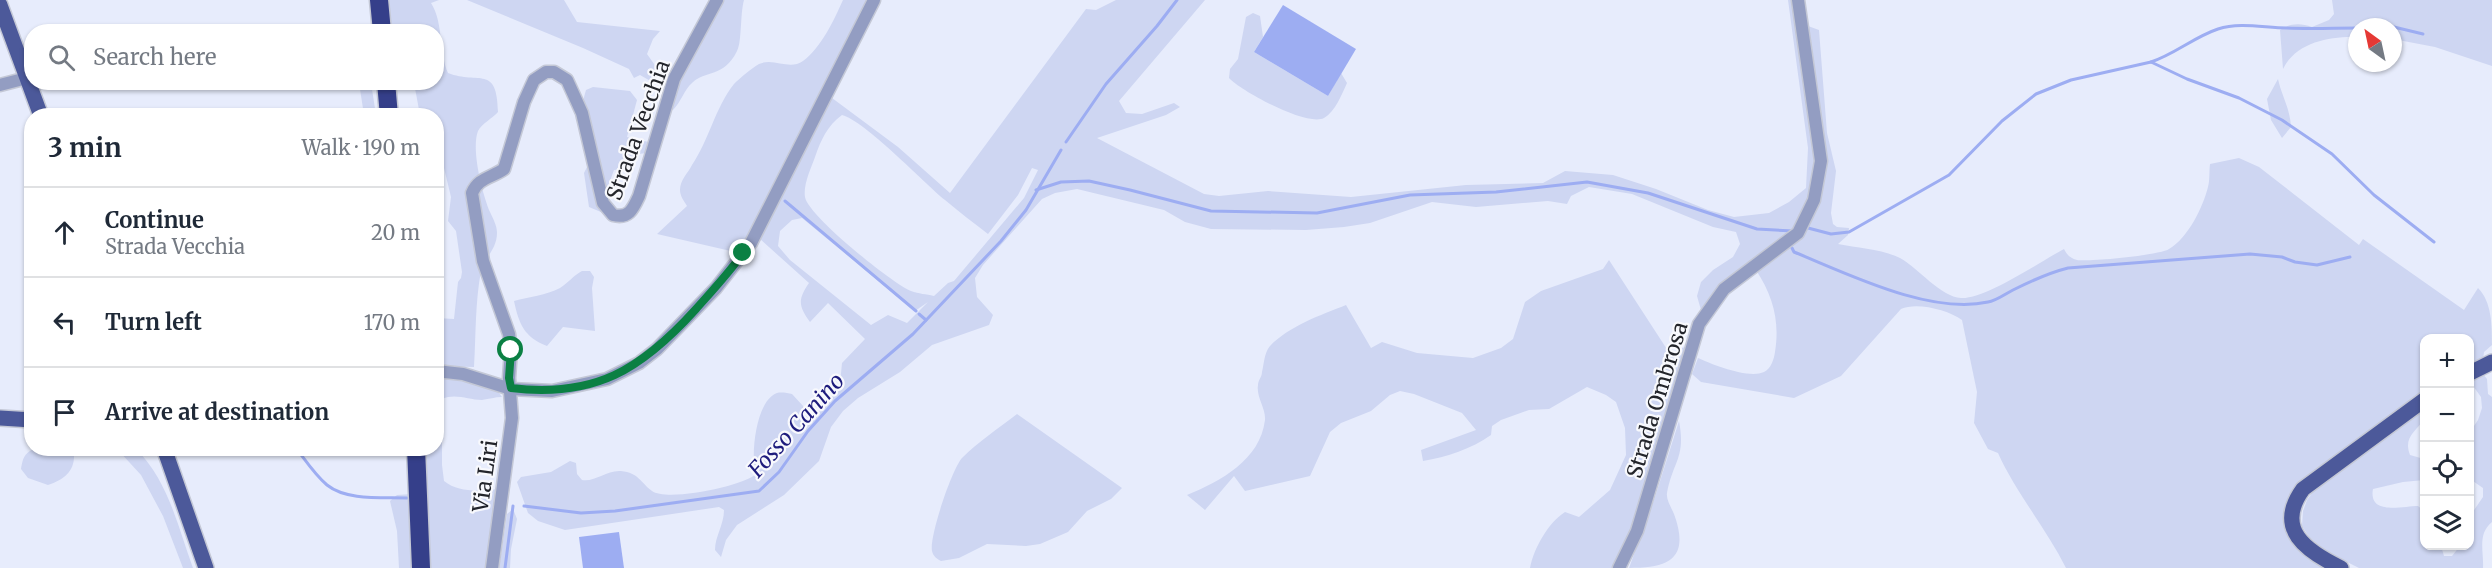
<!DOCTYPE html>
<meta charset="utf-8">
<style>
:root{--surface:#fff;--page:#f2f2f3;--text:#1f2937;--muted:#747a83;--line:#e0e1e3}
body{margin:0;font-family:Merriweather,serif;background:var(--page);color:var(--text)}
.controls{position:absolute;right:18px;bottom:18px;display:grid;overflow:hidden;border-radius:12px;box-shadow:0 2px 4px #0004}
.controls button{width:54px;height:54px;display:grid;place-items:center;padding:0;border:0;border-bottom:2px solid var(--line);background:var(--surface);color:var(--text);font:30px sans-serif}
.compass{position:absolute;left:2348px;top:18px;width:54px;height:54px;border-radius:50%;background:var(--surface);box-shadow:0 2px 4px #0004;rotate:327deg}
.stop{position:absolute;width:18px;height:18px;margin:-14px;border:4px solid #0b8043;border-radius:50%;background:#fff}
.stop.end{background:#0b8043;border-color:#fff;box-shadow:0 2px 6px #0008}
.list{margin:0;padding:0;list-style:none}
h2{display:flex;justify-content:space-between;align-items:center;height:78px;margin:0;padding:0 24px;font-size:26px}
h2 small{font-size:20px;font-weight:400;color:var(--muted)}
.list li{display:grid;grid-template-columns:39px 1fr auto;gap:18px;align-items:center;box-sizing:border-box;height:90px;padding:0 24px;border-top:2px solid var(--line)}
.list b{display:block;font-size:22px;white-space:nowrap}
.list p{margin:0;font-size:20px;white-space:nowrap;color:var(--muted)}
.list em{font-size:20px;font-style:normal;color:var(--muted)}
.icon{flex:none;width:33px;height:33px;fill:none;stroke:currentColor;stroke-width:2;stroke-linecap:round;stroke-linejoin:round}
.map{position:relative;flex:none;width:2492px;height:568px;overflow:hidden}
.search{position:absolute;background:var(--surface);box-shadow:0 2px 4px #0004;left:24px;top:24px;width:420px;height:66px;display:flex;align-items:center;gap:15px;box-sizing:border-box;padding:0 21px;border-radius:24px;color:var(--muted);font-size:22px}
.panel{position:absolute;background:var(--surface);box-shadow:0 2px 4px #0004;left:24px;top:108px;width:420px;height:348px;border-radius:24px}
.map>svg:first-child{display:block}
.green{fill:#ced6f2;fill-rule:evenodd}
.water{fill:#9dadf2}
.lines{fill:none;stroke-linecap:round;stroke-linejoin:round}
.stream{stroke:#9dadf2;stroke-width:3}
.minor-casing{stroke:#c4c8d6;stroke-width:15}
.major-casing{stroke:#c4c8d6;stroke-width:18}
.highway-casing{stroke:#c4c8d6;stroke-width:21}
.minor{stroke:#939dc2;stroke-width:12}
.major{stroke:#4c599a;stroke-width:15}
.highway{stroke:#353f8a;stroke-width:18}
.route{stroke:#0b8043;stroke-width:8}
.labels{text-anchor:middle;dominant-baseline:central;stroke-width:4.5;stroke-linejoin:round;paint-order:stroke}
.street-label{font-size:21px;fill:#23252b;stroke:#f8f9fd}
.water-label{font-size:22px;font-style:italic;fill:#1e1c7d;stroke:#f8f9fd}
</style>
<div class="map">
<svg width="2492" height="568" viewBox="0 0 2492 568">
<rect width="100%" height="100%" fill="#e7ecfc"/>
<g class="green">
<path d="M389,0H439L431,3C444,24 438,50 448,73C479,85 497,64 498,112C493,118 481,124 478,131C471,149 482,193 490,212C493,219 497,225 497,233C497,249 484,259 481,271C475,303 476,335 474,367L437,366V318L454,319L458,282L461,278L462,272L456,231L448,221L451,197L444,168L437,158L436,116L420,115L414,83L436,82V32L392,31Z"/>
<polygon points="467,0 564,0 577,22 660,31 653,39 647,54 664,78 661,84 654,83 640,75 634,78 629,69 583,48"/>
<path d="M721,0H744C740,14 742,42 737,51C724,78 705,70 692,83C684,90 681,102 673,110L670,109L676,80Z"/>
<path d="M843,0H869L780,180L745,242L735,252L657,234L687,206C684,201 680,196 680,190C680,180 688,173 692,165C709,140 715,108 734,84C740,78 752,68 759,64C774,57 789,71 803,61C821,48 834,20 843,0Z"/>
<path d="M1116,0H1205L1119,101L1126,113L1142,114L1174,103L1180,107L1166,115L1097,138L1204,194L1219,196L1268,191L1351,197L1466,185L1543,183L1565,171L1613,175L1656,189L1708,210L1734,217L1769,213L1789,202L1806,188L1808,148L1788,0H1794L1816,159C1815,183 1809,218 1788,235C1776,245 1762,252 1750,261C1731,275 1716,293 1701,310L1697,296L1701,282L1713,270L1733,257L1740,244L1736,232L1713,227L1632,194L1589,187L1571,196L1567,204L1548,201L1476,207L1432,202L1370,223L1344,227L1306,230L1211,229L1185,222L1164,210L1077,189L1055,193L1042,199L983,265L975,278L977,297L993,315L989,325L932,345L900,372L858,398L843,411L831,427L819,461L784,495L737,525L726,540L721,557L715,550C715,536 724,525 724,510L719,507L565,530L538,521L528,513L517,482L521,477L551,472L570,461L576,463L577,474L582,480C596,482 606,470 621,471C639,473 640,482 652,491C667,502 744,486 756,474C750,456 756,400 777,393C781,392 788,393 792,394L804,407L810,409L828,396L840,384L842,363L865,339L828,303L810,322C798,306 798,299 809,283L760,239L832,98L898,147L950,193L1086,9L1096,10ZM842,115C865,121 923,182 945,200C959,212 974,223 988,234L1018,195L1032,168L1038,170L1024,198L954,281L948,283L934,296C926,294 919,294 911,291C893,284 808,216 805,197C803,185 811,168 815,157C821,140 827,126 842,115ZM802,218L915,311L928,302L907,323L888,315L871,325L790,260L778,246L780,231L792,220Z"/>
<path d="M2332,0H2492V66L2435,47L2393,39V27H2357V37C2330,36 2296,42 2283,69L2280,30C2291,23 2300,23 2312,27L2329,20L2334,14Z"/>
<path d="M1253,13L1260,16L1263,37L1254,52L1328,96L1341,73L1347,83C1342,94 1335,112 1324,118C1307,127 1241,91 1229,78L1230,69L1238,59L1246,17Z"/>
<path d="M1808,26L1819,30L1827,133L1836,171L1831,213L1833,224L1837,227L1849,228L1848,235L1838,244C1858,248 1881,249 1900,258C1918,268 1941,297 1961,298C1986,299 2041,261 2064,249C2067,255 2070,258 2077,260C2089,262 2161,255 2169,249C2188,238 2203,207 2208,187C2210,180 2209,171 2210,164L2239,158L2259,167L2359,245L2363,239L2464,310L2478,288C2492,302 2492,326 2492,345L2484,352L2483,359L2470,366V338H2424V394L2316,471L2289,532L2336,568H2066C2046,528 2016,493 1998,453L1988,449L1974,423L1977,392L1962,320C1948,310 1917,302 1901,309L1841,376L1794,398L1701,382L1692,374L1698,358C1713,365 1749,379 1764,372C1771,369 1774,359 1775,352C1780,321 1773,296 1756,270L1789,246L1823,183Z"/>
<path d="M2278,79C2282,97 2290,108 2291,127L2282,138L2271,120L2267,99Z"/>
<polygon points="359,83 371,83 376,115 364,115"/>
<polygon points="593,87 630,91 637,100 627,137 653,143 647,153 638,154 625,169 614,170 601,205 608,215 589,207 584,173 591,159 579,115 586,90"/>
<path d="M1609,260L1672,357L1682,348L1691,345L1635,531L1616,568H1530C1534,548 1548,523 1565,512L1579,517L1610,490L1626,455L1625,428L1616,402L1606,395L1587,387L1549,409L1529,410L1501,420L1492,426L1491,435C1471,449 1447,457 1423,461L1421,450L1476,430L1462,413L1414,394L1400,391L1390,395L1371,411L1341,423L1330,432L1310,476L1245,491L1234,476L1205,510L1187,495C1221,481 1260,460 1265,420C1266,409 1256,397 1258,385C1258,380 1262,377 1262,372C1264,364 1264,353 1270,346C1289,326 1321,315 1346,305L1371,348L1382,342L1417,353L1473,358L1501,348L1513,339L1525,302L1541,291L1603,269Z"/>
<path d="M582,271H590L594,277L592,288L595,331L563,327L547,346C524,337 519,324 514,301C529,297 546,295 560,288C568,283 574,275 582,271Z"/>
<path d="M2483,374L2487,379L2488,394L2492,397V522C2477,534 2484,552 2483,568H2359L2327,552L2309,537L2302,526L2303,511L2307,500L2317,486L2424,403C2424,407 2426,415 2424,419C2416,432 2403,437 2410,455L2424,459V480L2403,482L2373,489C2368,516 2403,506 2418,506L2424,511V546H2441L2444,556H2452L2460,546H2470V516L2483,497V488L2470,479V432L2478,420L2482,408L2481,397L2471,383L2472,379Z"/>
<path d="M437,376H449L496,389L502,397C495,397 489,399 482,400C468,400 456,393 442,399V465L444,481C459,493 480,491 498,489L486,568H428L423,449L436,448Z"/>
<path d="M1017,414L1122,488L1111,499L1087,511L1068,532L1040,544L1026,546L987,544L959,558L941,561C937,559 933,556 932,551C929,537 952,469 962,458C978,442 999,428 1017,414Z"/>
<path d="M1679,421C1686,458 1673,461 1667,493C1666,500 1671,507 1674,514C1690,558 1670,568 1629,568L1655,497Z"/>
<path d="M36,448L136,449C168,480 178,527 193,568H183L163,516L141,475L118,450L74,454C75,471 64,480 48,485L28,478L21,469C23,458 24,453 36,448Z"/>
<polygon points="412,494 412,568 399,568 397,531 390,501 397,495"/>
<polygon points="513,509 517,519 511,549 510,568 499,568 507,514"/>
</g>
<g class="water">
<polygon points="1283,5 1356,49 1328,96 1254,52"/>
<polygon points="619,532 624,568 583,568 579,537"/>
</g>
<g class="lines">
<g class="stream">
<polyline points="2377,27 2394,27 2423,34"/>
<path d="M2151,62C2175,54 2194,37 2218,29C2240,22 2265,28 2287,28C2310,29 2334,28 2357,28"/>
<polyline points="1066,142 1106,84 1157,26 1177,0"/>
<polyline points="1036,190 1061,182 1089,181 1130,190 1211,211 1317,213 1410,195 1496,192 1587,182 1648,193 1757,229 1793,231"/>
<polyline points="785,201 916,311"/>
<polyline points="1808,228 1831,234 1849,232 1949,175 2002,121 2036,94 2071,80 2151,62 2187,79 2239,98 2282,120 2332,154 2374,195 2434,242"/>
<path d="M1792,248L1794,252C1848,274 1930,315 1988,302C1996,301 2005,294 2013,290C2031,281 2048,273 2068,268L2250,254L2282,257L2295,262L2317,265L2350,257"/>
<polyline points="919,314 926,320"/>
<path d="M296,448C306,461 315,475 327,485C347,501 383,497 407,498"/>
<polyline points="524,506 581,513 615,511 759,491 779,472 808,431 835,401 913,334 1001,241 1026,210 1061,150"/>
<polyline points="505,568 513,506"/>
</g>
<g class="minor-casing">
<g id="minor">
<polyline points="0,85 27,78"/>
<polyline points="436,371 463,374 511,389 552,391 607,379 639,363 657,349 716,288 751,243 874,0"/>
<path d="M492,568L512,418L509,378L511,350L509,334L483,261L472,193C478,178 491,178 504,169L524,102L534,80L546,72H554L567,80L582,113L603,203L613,215C629,219 633,209 639,196L674,79L717,0"/>
<polyline points="1619,568 1637,531 1699,324 1724,289 1798,233 1814,200 1821,161 1798,0"/>
</g>
</g>
<g class="major-casing">
<g id="major">
<polyline points="0,5 41,116"/>
<polyline points="2470,373 2492,362"/>
<polyline points="0,418 32,420"/>
<polyline points="164,448 206,568"/>
<path d="M2341,568C2306,551 2274,529 2303,489L2424,400"/>
</g>
</g>
<g class="highway-casing">
<g id="highway">
<polyline points="379,0 382,32"/>
<polyline points="386,82 389,116"/>
<polyline points="416,448 421,568"/>
</g>
</g>
<use href="#minor" class="minor"/>
<use href="#major" class="major"/>
<use href="#highway" class="highway"/>
</g>
<g class="lines">
<path class="route" d="M511,350L509,378L511,388C595,398 641,370 696,309C712,291 729,273 743,253"/>
</g>
<g class="labels">
<g class="street-label">
<text transform="translate(638 130) rotate(-70)">Strada Vecchia</text>
<text transform="translate(1657 400) rotate(-73)">Strada Ombrosa</text>
<text transform="translate(485 476) rotate(-82)">Via Liri</text>
</g>
<g class="water-label">
<text transform="translate(796 425) rotate(-48)">Fosso Canino</text>
</g>
</g>
</svg>
<div class="controls">
<button>+</button>
<button>−</button>
<button><svg class="icon" aria-label="locate" viewBox="0 0 24 24"><circle cx="12" cy="12" r="6"/><path d="M12 2v4M12 18v4M2 12h4M18 12h4"/></svg></button>
<button><svg class="icon" aria-label="layers" viewBox="0 0 24 24"><path d="M12 4l9 5-9 5-9-5zM3 14l9 5 9-5"/></svg></button>
</div>
<svg class="compass" viewBox="-18 -18 36 36"><path d="M0-13l5 13h-10z" fill="#e53935"/><path d="M0 13l5-13h-10z" fill="#747a83"/></svg>
<div class="stop" style="left:511px;top:350px"></div>
<div class="stop end" style="left:743px;top:253px"></div>
<div class="search"><svg class="icon" aria-label="search" viewBox="0 0 24 24"><circle cx="10" cy="10" r="6"/><path d="M15 15l6 6"/></svg>Search here</div>
<section class="panel">
<h2>3 min<small>Walk · 190 m</small></h2>
<ul class="list">
<li><svg class="icon" aria-label="ahead" viewBox="0 0 24 24"><path d="M12 20V5M6 11l6-6 6 6"/></svg><div><b>Continue</b><p>Strada Vecchia</p></div><em>20 m</em></li>
<li><svg class="icon" aria-label="left" viewBox="0 0 24 24"><path d="M17 20v-9H6M10 6l-5 5 5 5"/></svg><div><b>Turn left</b></div><em>170 m</em></li>
<li><svg class="icon" aria-label="arrive" viewBox="0 0 24 24"><path d="M6 21V4h12l-3 4 3 4H6"/></svg><div><b>Arrive at destination</b></div></li>
</ul>
</section>
</div>
